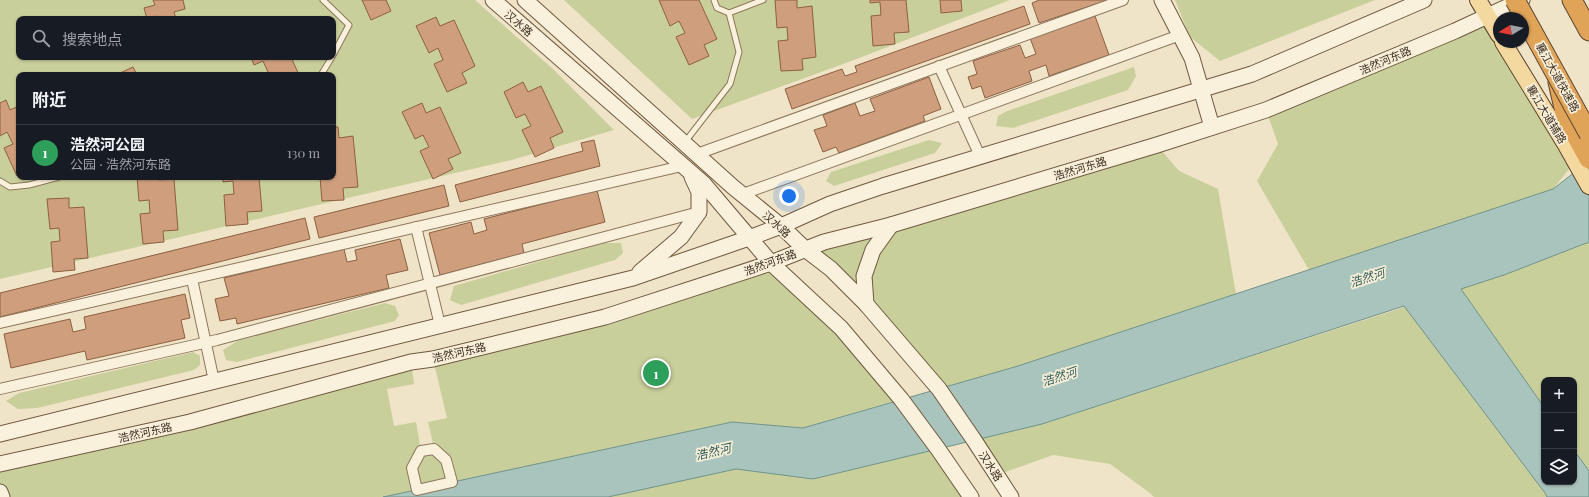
<!DOCTYPE html>
<html lang="zh">
<meta charset="utf-8">
<style>
:root{--surface:#171b24;--page:#20242c;--text:#f1f3f6;--muted:#9ea1a6;--line:#363941;--accent:#0b8043}
body{margin:0;font-family:"Playfair Display","Noto Sans SC",serif;background:var(--page);color:var(--text)}
.controls{position:absolute;right:12px;bottom:12px;display:grid;overflow:hidden;border-radius:8px;box-shadow:0 1px 3px #0004}
.controls button{width:36px;height:36px;display:grid;place-items:center;padding:0;border:0;border-bottom:1px solid var(--line);background:var(--surface);color:var(--text);font:20px sans-serif}
.compass{position:absolute;left:1493px;top:12px;width:36px;height:36px;border-radius:50%;background:var(--surface);box-shadow:0 1px 3px #0004;rotate:260deg}
.you{position:absolute;left:789px;top:196px;width:14px;height:14px;margin:-10px;border:3px solid #fff;border-radius:50%;background:#1a73e8;box-shadow:0 0 0 6px #1a73e833}
.badge{display:grid;place-items:center;width:26px;height:26px;border-radius:50%;background:var(--accent);color:#fff;font-size:13px;font-weight:700}
.pin{position:absolute;translate:-50% -50%;border:2px solid #fff;box-shadow:0 1px 4px #0006}
.list{margin:0;padding:0;list-style:none}
h2{display:flex;justify-content:space-between;align-items:center;height:52px;margin:0;padding:0 16px;font-size:17px}
h2 small{font-size:13px;font-weight:400;color:var(--muted)}
.list li{display:grid;grid-template-columns:26px 1fr auto;gap:12px;align-items:center;box-sizing:border-box;height:56px;padding:0 16px;border-top:1px solid var(--line)}
.list b{display:block;font-size:15px;white-space:nowrap}
.list p{margin:0;font-size:13px;white-space:nowrap;color:var(--muted)}
.list em{font-size:13px;font-style:normal;color:var(--muted)}
.icon{flex:none;width:22px;height:22px;fill:none;stroke:currentColor;stroke-width:2;stroke-linecap:round;stroke-linejoin:round}
.map{position:relative;flex:none;width:1589px;height:497px;overflow:hidden}
.search{position:absolute;background:var(--surface);box-shadow:0 1px 3px #0004;left:16px;top:16px;width:320px;height:44px;display:flex;align-items:center;gap:10px;box-sizing:border-box;padding:0 14px;border-radius:8px;color:var(--muted);font-size:15px}
.panel{position:absolute;background:var(--surface);box-shadow:0 1px 3px #0004;left:16px;top:72px;width:320px;height:108px;border-radius:8px}
.map>svg:first-child{display:block}
.green{fill:#c9cf9b;fill-rule:evenodd}
.water{fill:#a9c4bc;stroke:#6f938a}
.building{fill:#cf9f7d;stroke:#8d5f41}
.lines{fill:none;stroke-linecap:round;stroke-linejoin:round}
.lane-casing{stroke:#8d765c;stroke-width:7}
.street-casing{stroke:#8d765c;stroke-width:12}
.secondary-casing{stroke:#6f573f;stroke-width:17}
.primary-casing{stroke:#5b4430;stroke-width:18}
.highway-casing{stroke:#5b4430;stroke-width:21}
.lane{stroke:#faf1dc;stroke-width:5}
.street{stroke:#faf1dc;stroke-width:10}
.secondary{stroke:#faf1dc;stroke-width:15}
.primary{stroke:#f3d9a0;stroke-width:16}
.highway{stroke:#e0a458;stroke-width:19}
.highway-bridge-casing{stroke:#5b4430;stroke-width:21;stroke-linecap:butt}
.highway-bridge{stroke:#e0a458;stroke-width:19}
.labels{text-anchor:middle;dominant-baseline:central;stroke-width:3.5;stroke-linejoin:round;paint-order:stroke}
.street-label{font-size:11px;fill:#3d2e20;stroke:#f7eed8}
.water-label{font-size:12px;font-style:italic;fill:#2f5d5a;stroke:#f7eed8}
</style>
<div class="map">
<svg width="1589" height="497" viewBox="0 0 1589 497">
<rect width="100%" height="100%" fill="#f0e4c8"/>
<g class="green">
<path d="M0,0H475L553,69L614,130L515,159L0,279ZM19,19H333V57H19ZM19,75H333V177H19Z"/>
<polygon points="564,0 1010,0 846,63 692,119"/>
<polygon points="1175,0 1375,0 1220,61 1190,37"/>
<polygon points="1487,16 1575,162 1553,189 1309,270 1257,181 1278,144 1266,110"/>
<polygon points="1134,67 1136,76 1128,90 1013,128 996,126 998,116 1007,111"/>
<polygon points="929,140 942,143 935,153 834,186 826,181 831,172"/>
<polygon points="1157,145 1179,171 1218,189 1236,294 1018,366 939,389 805,249"/>
<path d="M1589,242V497H1154L1150,493L1110,464L1053,455L997,475L974,440L1042,424L1504,275ZM1544,380H1574V482H1544Z"/>
<polygon points="603,243 621,243 623,253 615,260 461,305 450,300 454,286"/>
<polygon points="771,263 901,399 803,428 732,422 383,497 2,497 0,492 0,464 411,362 414,384 387,389 394,426 416,422 421,451 434,448 428,422 447,418 433,359"/>
<polygon points="385,303 395,306 399,315 395,321 237,362 226,360 223,350 239,340"/>
<polygon points="193,352 200,356 200,365 194,370 37,408 18,409 6,401 19,393"/>
<polygon points="938,449 971,497 608,497 736,469 813,479"/>
</g>
<polygon class="water" points="1589,161 1589,242 1504,275 1461,289 1544,407 1544,482 1574,482 1574,450 1589,471 1589,497 1547,497 1545,493 1404,306 1042,424 813,479 736,469 608,497 383,497 732,422 803,428 1018,366 1553,189"/>
<g class="building">
<polygon points="153,0 183,0 185,9 174,12 176,19 158,19 157,16 147,19 144,8 155,5"/>
<polygon points="362,0 386,0 391,11 371,20"/>
<polygon points="659,0 699,0 717,39 704,45 709,56 689,65 676,37 685,33 679,21 670,26"/>
<polygon points="775,0 797,0 797,8 812,6 816,57 802,59 803,70 781,71 778,41 788,40 787,27 777,28"/>
<polygon points="870,0 906,0 909,32 894,33 895,44 873,46 871,16 881,15 880,2 870,3"/>
<polygon points="940,0 961,0 962,11 941,13"/>
<polygon points="1039,0 1105,0 1105,1 1039,23 1032,3"/>
<polygon points="1024,6 1030,24 792,109 785,89 842,69 845,76 857,72 855,66"/>
<polygon points="1095,16 1109,55 1049,76 1046,65 1029,71 1032,81 985,98 981,86 972,89 968,77 977,74 973,61 1020,45 1025,58 1036,54 1030,38"/>
<polygon points="436,17 440,26 454,20 475,66 462,73 467,83 447,92 434,64 443,60 438,48 429,53 416,26"/>
<polygon points="251,57 291,57 299,75 263,75 268,72 263,61 254,65"/>
<polygon points="133,67 137,75 116,75"/>
<polygon points="929,77 941,109 923,116 925,121 839,153 836,147 823,152 814,130 827,126 823,115 855,103 860,116 875,111 870,99"/>
<polygon points="523,82 528,92 541,86 563,132 550,138 554,148 535,157 522,130 531,126 525,114 516,118 504,92"/>
<polygon points="6,100 10,110 19,106 19,175 17,176 4,148 13,144 7,132 0,136 0,103"/>
<polygon points="422,103 426,113 440,107 461,153 448,159 453,169 433,179 420,151 429,147 423,135 415,139 402,112"/>
<polygon points="333,127 338,127 339,138 353,136 358,187 343,188 344,200 322,201 320,177 333,177"/>
<polygon points="594,140 600,166 460,202 455,185 583,151 581,143"/>
<polygon points="137,177 159,177 159,180 174,179 178,230 163,231 164,242 143,244 140,214 150,213 149,200 139,201"/>
<polygon points="223,177 259,177 262,211 247,212 248,224 226,226 224,195 234,194 233,181 223,182"/>
<polygon points="444,185 449,206 319,238 314,217"/>
<polygon points="597,190 605,222 522,244 524,253 440,275 429,233 471,222 474,234 487,230 484,219"/>
<polygon points="69,198 69,208 84,207 88,258 74,259 75,270 53,272 51,242 60,241 59,228 50,229 47,199"/>
<polygon points="305,218 310,239 0,317 0,293"/>
<polygon points="400,239 408,270 386,275 389,288 237,324 236,318 220,321 215,299 229,296 224,278 344,249 347,262 357,260 355,250"/>
<polygon points="185,294 190,318 181,320 185,338 87,360 85,351 11,368 4,334 70,319 73,332 86,329 84,317"/>
</g>
<g class="lines">
<g class="lane-casing">
<g id="lane">
<polyline points="323,0 349,25 333,55"/>
<polyline points="714,0 717,8 729,13 763,0"/>
<polyline points="321,75 332,57"/>
<polyline points="685,142 730,84 739,52 729,13"/>
<polyline points="0,181 10,187 29,185 59,177"/>
</g>
</g>
<g class="street-casing">
<g id="street">
<polyline points="939,66 980,156"/>
<polyline points="697,154 1123,0"/>
<polyline points="743,194 1180,35"/>
<polyline points="416,227 440,325"/>
<polyline points="192,279 214,381"/>
<polyline points="0,323 682,166"/>
<polyline points="0,389 217,340 699,212"/>
<polygon points="434,449 446,460 452,482 417,490 412,468 421,451"/>
</g>
</g>
<g class="secondary-casing">
<g id="secondary">
<polyline points="493,0 704,184 771,263 841,328 901,399 938,449 971,497"/>
<polyline points="525,0 733,187 781,226 805,249 831,269 866,304 939,389 974,440 1011,497"/>
<polyline points="1162,0 1192,58 1212,127"/>
<polyline points="640,272 681,237 699,212 699,192 692,177"/>
<polyline points="866,304 864,276 873,250 891,225"/>
<polyline points="0,434 633,278 749,238 781,226 830,204 883,186 1252,74 1424,0"/>
<polyline points="0,464 190,422 411,362 433,359 605,317 771,263 824,242 891,225 1157,145 1266,110 1455,31 1522,0"/>
<polyline points="0,492 2,497"/>
</g>
</g>
<g class="primary-casing">
<g id="primary">
<polyline points="1478,0 1499,35"/>
<polyline points="1503,42 1566,145 1589,186"/>
</g>
</g>
<g class="highway-casing">
<g id="highway">
<polyline points="1572,0 1589,31"/>
<polyline points="1558,82 1566,117 1589,159"/>
</g>
</g>
<use href="#lane" class="lane"/>
<use href="#street" class="street"/>
<use href="#secondary" class="secondary"/>
<use href="#primary" class="primary"/>
<use href="#highway" class="highway"/>
<g class="highway-bridge-casing">
<polyline id="highway-bridge" points="1515,0 1589,134"/>
</g>
<use href="#highway-bridge" class="highway-bridge"/>
</g>
<g class="labels">
<g class="street-label">
<text transform="translate(519 23) rotate(41)">汉水路</text>
<text transform="translate(1385 60) rotate(-23)">浩然河东路</text>
<text transform="translate(1558 77) rotate(61)">襄江大道快速路</text>
<text transform="translate(1547 114) rotate(59)">襄江大道辅路</text>
<text transform="translate(1080 168) rotate(-17)">浩然河东路</text>
<text transform="translate(777 224) rotate(42)">汉水路</text>
<text transform="translate(770 262) rotate(-20)">浩然河东路</text>
<text transform="translate(459 352) rotate(-13)">浩然河东路</text>
<text transform="translate(145 432) rotate(-13)">浩然河东路</text>
<text transform="translate(991 466) rotate(57)">汉水路</text>
</g>
<g class="water-label">
<text transform="translate(1367 277) rotate(-18)">浩然河</text>
<text transform="translate(1059 376) rotate(-18)">浩然河</text>
<text transform="translate(713 451) rotate(-13)">浩然河</text>
</g>
</g>
</svg>
<div class="controls">
<button>+</button>
<button>−</button>
<button><svg class="icon" aria-label="layers" viewBox="0 0 24 24"><path d="M12 4l9 5-9 5-9-5zM3 14l9 5 9-5"/></svg></button>
</div>
<svg class="compass" viewBox="-18 -18 36 36"><path d="M0-13l5 13h-10z" fill="#e53935"/><path d="M0 13l5-13h-10z" fill="#9ea1a6"/></svg>
<div class="you"></div>
<div class="pin badge" style="left:656px;top:373px;background:#2e9e5b">1</div>
<div class="search"><svg class="icon" aria-label="search" viewBox="0 0 24 24"><circle cx="10" cy="10" r="6"/><path d="M15 15l6 6"/></svg>搜索地点</div>
<section class="panel">
<h2>附近<small></small></h2>
<ul class="list">
<li><span class="badge" style="background:#2e9e5b">1</span><div><b>浩然河公园</b><p>公园 · 浩然河东路</p></div><em>130 m</em></li>
</ul>
</section>
</div>
